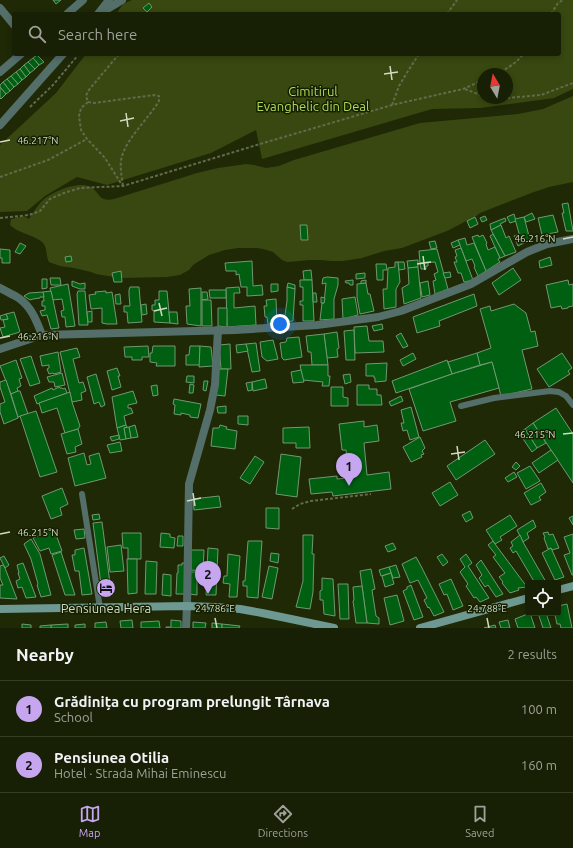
<!DOCTYPE html>
<meta charset="utf-8">
<style>
:root{--surface:#171f04;--page:#242c13;--text:#f1f3f6;--muted:#9ea29a;--line:#363d26;--accent:#c7a6f0}
body{margin:0;font-family:Ubuntu,sans-serif;background:var(--page);color:var(--text)}
.controls{position:absolute;right:12px;bottom:12px;display:grid;overflow:hidden;border-radius:4px;box-shadow:0 2px 6px #0003}
.controls button{width:36px;height:36px;display:grid;place-items:center;padding:0;border:0;border-bottom:1px solid var(--line);background:var(--surface);color:var(--text);font:20px sans-serif}
.compass{position:absolute;left:477px;top:68px;width:36px;height:36px;border-radius:50%;background:var(--surface);box-shadow:0 2px 6px #0003;rotate:350deg}
.you{position:absolute;left:280px;top:324px;width:14px;height:14px;margin:-10px;border:3px solid #fff;border-radius:50%;background:#1a73e8;box-shadow:0 0 0 6px #1a73e833}
.badge{display:grid;place-items:center;width:26px;height:26px;border-radius:50%;background:var(--accent);color:#111;font-size:13px;font-weight:700}
.pin{position:absolute;translate:-50% -33px;filter:drop-shadow(0 1px 2px #0008)}
.pin::after{content:'';position:absolute;top:21px;width:14px;height:12px;background:inherit;clip-path:polygon(0 0,100% 0,50% 100%)}
.list{margin:0;padding:0;list-style:none}
h2{display:flex;justify-content:space-between;align-items:center;height:52px;margin:0;padding:0 16px;font-size:17px}
h2 small{font-size:13px;font-weight:400;color:var(--muted)}
.list li{display:grid;grid-template-columns:26px 1fr auto;gap:12px;align-items:center;box-sizing:border-box;height:56px;padding:0 16px;border-top:1px solid var(--line)}
.list b{display:block;font-size:15px;white-space:nowrap}
.list p{margin:0;font-size:13px;white-space:nowrap;color:var(--muted)}
.list em{font-size:13px;font-style:normal;color:var(--muted)}
.icon{flex:none;width:22px;height:22px;fill:none;stroke:currentColor;stroke-width:2;stroke-linecap:round;stroke-linejoin:round}
.map{position:relative;flex:none;width:573px;height:628px;overflow:hidden}
.search{position:absolute;background:var(--surface);box-shadow:0 2px 6px #0003;left:12px;right:12px;top:12px;height:44px;display:flex;align-items:center;gap:10px;box-sizing:border-box;padding:0 14px;border-radius:4px;color:var(--muted);font-size:15px}
.sheet{height:164px;background:var(--surface)}
nav{display:flex;justify-content:space-around;align-items:center;box-sizing:border-box;height:56px;border-top:1px solid var(--line);background:var(--surface);font-size:11px;color:var(--muted)}
nav a{display:grid;justify-items:center;gap:2px}
nav .on{color:var(--accent)}
.map>svg:first-child{display:block}
.green{fill:#384810;fill-rule:evenodd}
.building{fill:#005f11;stroke:#729871}
.lines{fill:none;stroke-linecap:round;stroke-linejoin:round}
.path{stroke:#626b4c;stroke-width:2;stroke-dasharray:3 2;stroke-linecap:butt}
.service{stroke:#546f6a;stroke-width:6}
.pedestrian{stroke:#546f6a;stroke-width:8}
.minor{stroke:#546f6a;stroke-width:8}
.tertiary{stroke:#546f6a;stroke-width:8}
.secondary{stroke:#6e9992;stroke-width:8}
.ticks{fill:none;stroke:#d1dac1;stroke-width:1.5}
.labels{text-anchor:middle;dominant-baseline:central;stroke-width:3;stroke-linejoin:round;paint-order:stroke}
.park-label{font-size:13px;fill:#b1da56;stroke:#151f00}
.poi-label{font-size:13px;fill:#d1dac1;stroke:#151f00}
.ticks-label{font-size:10px;text-anchor:middle;fill:#d1dac1;stroke:#151f00;stroke-width:3;stroke-linejoin:round;paint-order:stroke}
</style>
<div class="map">
<svg width="573" height="628" viewBox="0 0 573 628">
<rect width="100%" height="100%" fill="#1f2906"/>
<g class="green">
<path d="M132,0H573V89L554,98L480,108L432,109L262,159L256,130L211,153L107,185L77,177L45,196L27,211L0,212V145L56,93L86,54H559V14H116L123,4ZM483,74H507V98H483Z"/>
<path d="M573,96V182L549,187L534,192L480,213L476,216L447,231L402,248L384,251L362,258L343,261H331L320,260H309L299,261L287,262L282,260L273,252L263,249L257,248H238L225,250L209,255L193,265L189,270L180,275L167,277L120,278L96,274L91,272L74,268L60,266L49,262C46,256 47,251 45,246C41,236 18,234 10,225L11,219L23,216L29,219C33,213 37,206 42,201C51,192 78,180 91,187C101,194 98,202 114,199L197,173L218,168L246,164L254,165L266,168L279,166L294,160L420,123L518,114L543,109Z"/>
</g>
<g class="building">
<polygon points="53,0 61,0 56,4"/>
<polygon points="149,3 152,7 147,12 143,8"/>
<polygon points="37,55 44,62 39,65 33,58"/>
<polygon points="33,58 39,65 35,69 28,62"/>
<polygon points="28,62 35,69 30,73 24,65"/>
<polygon points="24,65 30,73 26,77 20,69"/>
<polygon points="20,69 26,77 22,80 16,72"/>
<polygon points="16,72 22,80 18,84 11,76"/>
<polygon points="11,76 18,84 14,87 7,79"/>
<polygon points="7,79 14,87 10,91 3,82"/>
<polygon points="3,82 10,91 6,94 0,87 0,85"/>
<polygon points="0,87 6,94 1,99 0,98"/>
<polygon points="568,203 573,231 566,231 562,213 564,213 562,204"/>
<polygon points="532,213 535,219 526,222 524,217"/>
<polygon points="514,214 516,221 510,223 507,217"/>
<polygon points="553,215 558,232 542,235 538,218"/>
<polygon points="485,216 487,220 482,222 480,218"/>
<polygon points="475,217 478,224 470,228 467,221"/>
<polygon points="524,217 530,240 522,244 515,219"/>
<polygon points="505,218 506,221 500,224 501,225 491,230 490,224"/>
<polygon points="300,225 307,225 308,240 301,240"/>
<polygon points="501,225 506,238 509,236 516,252 505,256 491,230"/>
<polygon points="493,234 505,256 500,258 490,236"/>
<polygon points="519,234 522,244 518,246 514,236"/>
<polygon points="478,235 479,237 483,235 487,243 486,244 488,250 495,247 500,258 498,259 500,262 486,271 472,237"/>
<polygon points="465,238 467,245 474,243 486,271 478,276 474,267 475,266 472,259 466,261 458,240"/>
<polygon points="458,240 460,245 453,248 451,243"/>
<polygon points="435,241 437,248 431,249 429,242"/>
<polygon points="20,243 26,246 20,254 15,252"/>
<polygon points="461,248 473,280 464,282 461,273 458,273 454,262 457,262 455,257 457,256 455,250"/>
<polygon points="0,249 10,250 10,263 2,263 2,258 0,258"/>
<polygon points="437,249 448,289 435,294 433,281 436,280 434,274 438,272 435,262 420,263 419,251"/>
<polygon points="71,256 72,261 66,262 65,257"/>
<polygon points="550,257 552,265 540,268 539,261"/>
<polygon points="418,260 418,267 408,268 407,261"/>
<polygon points="252,261 253,286 262,285 263,295 247,296 247,287 241,287 239,274 236,275 236,271 226,271 225,263"/>
<polygon points="395,262 398,262 400,282 396,289 396,307 384,309 383,289 387,289 388,268 395,267"/>
<polygon points="398,262 404,262 405,269 399,270"/>
<polygon points="428,262 428,266 426,266 426,269 421,269 420,263"/>
<polygon points="376,264 386,264 387,270 383,270 383,280 377,280"/>
<polygon points="418,267 421,298 404,304 402,288 409,284 408,268"/>
<polygon points="513,268 521,280 499,295 492,283"/>
<polygon points="311,270 312,280 304,280 303,271"/>
<polygon points="121,271 122,282 114,282 112,273"/>
<polygon points="450,272 451,277 445,278 443,273"/>
<polygon points="365,273 365,278 356,279 356,274"/>
<polygon points="327,277 338,278 338,285 334,299 334,319 320,320 322,303 324,303 326,283 322,284 323,278"/>
<polygon points="50,278 60,278 61,285 51,285"/>
<polygon points="42,279 47,279 47,288 42,289"/>
<polygon points="300,280 312,280 314,321 303,321 303,305 300,305 300,301 303,301 303,287 300,287"/>
<polygon points="353,280 353,285 350,285 349,283 346,283 345,281"/>
<polygon points="366,280 366,283 361,284 361,281"/>
<polygon points="568,280 569,285 573,284 573,306 568,307 568,308 562,309 561,306 551,308 546,285"/>
<polygon points="72,281 80,284 85,283 85,289 80,289 72,286"/>
<polygon points="428,281 430,295 422,297 420,283"/>
<polygon points="288,283 295,285 295,289 287,287"/>
<polygon points="366,283 368,294 370,294 374,311 360,314 357,297 357,284"/>
<polygon points="68,284 75,326 66,327 65,317 62,317 61,311 64,310 62,299 53,300 50,288"/>
<polygon points="271,284 278,284 278,291 271,292"/>
<polygon points="130,287 139,287 142,322 128,323 127,312 124,312 124,306 130,306 129,295 129,290"/>
<polygon points="239,287 240,293 234,293 234,308 255,306 256,325 227,327 226,288"/>
<polygon points="287,287 295,289 293,321 284,322 287,301"/>
<polygon points="201,288 201,326 187,324 186,306 190,306 189,289"/>
<polygon points="209,290 226,290 226,298 210,298"/>
<polygon points="51,291 53,300 59,328 51,329 47,315 42,316 40,311 45,310 45,306 42,306 42,301 44,301 43,292"/>
<polygon points="78,291 85,291 88,325 79,325 77,294"/>
<polygon points="106,291 106,293 112,292 117,324 107,324 102,323 102,308 91,309 89,295 96,294 95,292"/>
<polygon points="159,291 167,291 170,323 154,322 154,311 152,310 152,305 155,305 155,300 159,300"/>
<polygon points="43,292 44,297 40,297 40,298 33,299 30,300 24,296 29,293"/>
<polygon points="202,292 207,292 208,299 202,300"/>
<polygon points="313,293 316,293 317,302 313,302"/>
<polygon points="120,294 121,304 116,304 115,295"/>
<polygon points="474,294 477,306 439,321 440,326 417,333 413,317"/>
<polygon points="321,297 325,298 324,303 321,303"/>
<polygon points="355,297 358,315 343,319 342,299"/>
<polygon points="276,299 277,324 268,324 267,317 265,317 264,306 267,306 266,300"/>
<polygon points="202,300 211,300 212,326 202,326"/>
<polygon points="146,304 147,314 142,315 141,305"/>
<polygon points="514,304 526,313 531,332 535,331 538,346 522,350 532,389 501,396 492,362 480,365 477,354 477,353 491,348 480,309 490,306 491,311"/>
<polygon points="218,308 227,308 227,327 218,326"/>
<polygon points="92,311 92,322 88,322 87,312"/>
<polygon points="14,312 20,332 3,337 0,328 5,327 3,320 8,319 6,314"/>
<polygon points="169,312 177,312 178,324 170,323"/>
<polygon points="6,314 8,319 1,320 0,316"/>
<polygon points="382,324 383,329 374,331 372,326"/>
<polygon points="367,326 369,341 383,341 384,352 355,353 354,327"/>
<polygon points="354,330 355,360 346,360 344,331"/>
<polygon points="337,332 339,348 337,349 338,357 327,358 324,334"/>
<polygon points="401,333 408,346 403,348 396,336"/>
<polygon points="324,334 328,365 312,365 311,352 308,352 306,336"/>
<polygon points="299,337 302,357 284,360 282,358 280,343 286,342 287,338"/>
<polygon points="273,340 278,359 267,361 262,357 260,342"/>
<polygon points="256,343 260,371 252,372 246,344"/>
<polygon points="230,344 231,369 221,369 219,345"/>
<polygon points="246,344 248,351 237,353 236,345"/>
<polygon points="148,346 149,357 142,357 142,360 132,360 132,357 125,357 124,347"/>
<polygon points="153,346 175,346 175,366 156,366 157,363 150,362 150,353 152,353"/>
<polygon points="190,346 200,346 200,365 186,365 186,355 189,355"/>
<polygon points="200,346 211,347 213,366 199,367"/>
<polygon points="77,348 80,357 73,359 79,383 83,382 86,391 81,393 82,400 72,402 60,352"/>
<polygon points="58,352 61,372 54,374 53,373 49,374 47,369 49,368 49,365 42,366 40,356"/>
<polygon points="413,353 416,359 403,366 400,360"/>
<polygon points="477,353 480,365 452,374 448,362"/>
<polygon points="562,353 572,368 568,371 570,374 549,387 537,369"/>
<polygon points="31,356 40,383 30,386 20,359"/>
<polygon points="16,360 22,378 19,379 21,386 17,388 18,391 11,394 0,366"/>
<polygon points="447,360 452,374 396,393 392,381"/>
<polygon points="492,362 499,388 450,402 456,421 423,431 409,389 452,374"/>
<polygon points="387,363 386,381 375,382 375,378 374,378 374,376 366,376 366,364"/>
<polygon points="300,365 328,365 328,376 330,376 329,386 322,386 323,382 303,380"/>
<polygon points="117,368 120,376 118,376 121,387 112,390 107,371"/>
<polygon points="221,369 228,369 225,396 216,395 218,370"/>
<polygon points="301,370 304,382 293,383 291,372"/>
<polygon points="62,373 65,385 55,387 54,382 49,382 47,377"/>
<polygon points="96,374 105,405 101,407 99,402 94,404 87,377"/>
<polygon points="350,374 351,382 345,384 343,375"/>
<polygon points="187,376 194,376 194,383 186,382"/>
<polygon points="265,379 267,388 253,391 252,382"/>
<polygon points="6,380 18,417 18,418 4,424 0,412 0,404 5,402 0,387 0,382"/>
<polygon points="204,381 208,381 206,391 203,390"/>
<polygon points="252,382 252,390 248,391 246,383"/>
<polygon points="190,384 194,385 193,393 189,393"/>
<polygon points="157,385 158,395 153,396 151,386"/>
<polygon points="357,385 369,385 369,389 377,389 377,395 381,395 382,405 357,405"/>
<polygon points="59,387 60,388 62,388 63,389 65,388 67,393 37,404 34,396 52,388 53,390"/>
<polygon points="331,387 343,387 343,397 348,398 348,406 331,406"/>
<polygon points="18,391 20,391 28,414 18,417 11,394"/>
<polygon points="133,391 137,403 128,405 128,408 131,408 133,413 124,416 126,425 117,428 112,397"/>
<polygon points="70,392 72,402 80,426 78,429 65,433 57,408 42,413 39,403"/>
<polygon points="401,396 403,401 391,406 389,402"/>
<polygon points="174,399 201,404 198,418 190,417 190,415 181,413 181,415 174,414 175,405 173,404"/>
<polygon points="226,406 226,413 218,413 217,407"/>
<polygon points="411,407 419,437 410,440 407,430 403,431 401,423 404,423 401,410"/>
<polygon points="556,408 573,434 573,483 533,423"/>
<polygon points="36,411 57,472 40,477 20,416"/>
<polygon points="238,416 248,416 248,425 238,424"/>
<polygon points="364,421 364,427 377,425 379,441 364,443 367,475 389,472 391,489 333,496 332,492 311,494 309,479 337,476 337,479 349,478 346,450 342,450 339,424"/>
<polygon points="533,423 546,443 537,448 525,429"/>
<polygon points="126,425 127,427 124,428 126,439 120,440 117,428"/>
<polygon points="135,425 138,437 131,438 129,427"/>
<polygon points="220,425 227,427 226,429 237,431 235,449 211,446 213,428 219,428"/>
<polygon points="129,427 131,438 126,439 124,428"/>
<polygon points="309,427 310,448 296,448 296,443 283,443 283,428"/>
<polygon points="78,429 82,444 75,447 76,452 67,454 61,434"/>
<polygon points="525,429 537,448 532,452 519,433"/>
<polygon points="119,435 119,439 112,441 110,437"/>
<polygon points="420,437 425,448 422,451 424,454 421,455 422,457 411,462 403,447"/>
<polygon points="485,440 495,454 456,480 447,466"/>
<polygon points="120,442 122,451 110,453 107,445"/>
<polygon points="551,450 558,460 539,473 532,463"/>
<polygon points="84,453 87,465 91,464 89,456 99,453 106,478 75,486 68,458"/>
<polygon points="281,454 301,457 297,497 276,494"/>
<polygon points="255,456 264,462 250,484 240,478"/>
<polygon points="516,462 520,466 516,470 512,467"/>
<polygon points="530,466 540,481 526,489 517,473"/>
<polygon points="514,472 517,477 508,482 505,478"/>
<polygon points="450,482 458,495 440,506 432,493"/>
<polygon points="541,483 546,492 539,497 541,500 531,505 524,493"/>
<polygon points="62,488 68,504 60,508 62,515 51,519 42,496"/>
<polygon points="219,496 221,507 194,510 193,499"/>
<polygon points="266,508 279,508 279,529 266,528"/>
<polygon points="470,511 473,518 466,522 462,515"/>
<polygon points="99,514 100,519 93,520 92,515"/>
<polygon points="510,515 517,526 500,537 502,540 495,544 486,530"/>
<polygon points="573,516 573,525 569,518"/>
<polygon points="533,520 536,527 527,533 529,538 523,542 517,530"/>
<polygon points="102,522 111,591 102,592 93,523"/>
<polygon points="54,529 62,551 51,554 49,548 40,551 33,538"/>
<polygon points="84,529 85,538 76,539 74,530"/>
<polygon points="548,532 549,535 553,534 559,548 552,550 551,548 548,549 544,538 545,537 543,533"/>
<polygon points="122,533 141,533 141,559 128,559 128,548 123,548"/>
<polygon points="161,533 170,534 170,537 175,538 174,548 160,547"/>
<polygon points="573,534 573,575 572,575 564,555 570,553 564,537"/>
<polygon points="303,535 313,535 312,554 314,554 313,592 310,609 296,607 303,581"/>
<polygon points="520,535 523,542 546,582 542,583 535,583 516,551 513,553 510,548 513,546 511,542"/>
<polygon points="178,536 183,536 183,546 177,546"/>
<polygon points="31,539 40,554 51,595 41,597 37,585 38,584 31,559 24,544"/>
<polygon points="248,541 262,541 258,598 247,597 247,586 243,586 243,581 245,581"/>
<polygon points="493,541 495,544 527,587 518,588 519,590 510,593 502,583 503,582 499,577 505,573 493,557 496,555 488,545"/>
<polygon points="393,543 396,549 388,552 385,546"/>
<polygon points="121,545 124,571 110,572 107,547"/>
<polygon points="84,548 92,594 82,595 79,571 75,571 72,555 75,555 75,550"/>
<polygon points="208,548 218,549 216,595 206,595"/>
<polygon points="551,548 564,577 555,580 542,553"/>
<polygon points="191,550 204,550 203,571 191,570"/>
<polygon points="61,552 75,595 65,595 52,555"/>
<polygon points="271,553 279,554 278,563 270,561"/>
<polygon points="228,554 240,556 237,597 229,597 230,584 223,583 224,576 227,576"/>
<polygon points="442,554 448,562 443,566 437,557"/>
<polygon points="466,554 472,563 468,566 489,598 480,602 476,597 474,598 466,586 468,584 460,572 465,567 460,559"/>
<polygon points="4,556 9,565 5,568 0,558"/>
<polygon points="416,557 421,566 444,612 434,616 429,607 428,608 424,600 427,598 418,580 410,583 402,564"/>
<polygon points="127,559 137,559 137,593 128,594"/>
<polygon points="481,560 503,594 496,597 488,585 485,587 479,578 482,575 476,565"/>
<polygon points="146,561 157,562 156,594 145,594"/>
<polygon points="23,563 36,597 26,598 22,587 18,588 16,581 20,579 18,573 19,573 17,565"/>
<polygon points="182,563 186,563 185,594 176,594 177,573 178,573 178,565 182,565"/>
<polygon points="3,565 5,568 17,599 0,598 0,585 3,585 0,578 0,566"/>
<polygon points="396,565 400,577 393,578 389,567"/>
<polygon points="269,566 278,568 272,599 262,597"/>
<polygon points="389,567 391,573 381,576 379,570"/>
<polygon points="371,569 375,589 372,590 376,616 379,618 379,624 367,623 360,571"/>
<polygon points="190,572 197,572 197,595 189,594"/>
<polygon points="391,573 394,584 385,587 382,576"/>
<polygon points="163,574 171,575 171,596 162,595"/>
<polygon points="322,578 333,579 335,616 324,614 323,600 320,600 320,591 322,590"/>
<polygon points="451,579 463,606 453,610 447,594 444,595 439,584"/>
<polygon points="338,584 348,584 349,619 340,619"/>
<polygon points="411,585 423,617 414,620 403,591 407,589 407,587"/>
<polygon points="362,586 367,623 356,623 353,601 354,600 353,587"/>
<polygon points="397,595 404,621 390,625 384,598"/>
<polygon points="567,604 572,628 561,628 560,624 557,624 555,615 557,614 557,613 558,613 558,606"/>
<polygon points="530,613 535,628 518,628 515,619"/>
<polygon points="538,613 546,613 551,628 543,628"/>
<polygon points="132,620 133,628 121,628 120,621"/>
<polygon points="171,620 181,621 181,628 166,628 166,627 171,627"/>
<polygon points="508,620 510,628 501,628 499,622"/>
<polygon points="159,621 160,628 141,628 141,622"/>
<polygon points="106,622 107,628 95,628 95,623"/>
<polygon points="193,622 206,623 205,628 193,628"/>
<polygon points="212,623 222,624 222,628 212,628"/>
<polygon points="22,624 31,625 31,628 22,628"/>
<polygon points="68,624 68,628 51,628 51,625"/>
<polygon points="85,624 85,628 75,628 75,625"/>
<polygon points="222,624 240,626 239,628 222,628"/>
<polygon points="51,625 51,628 40,628 40,626"/>
<polygon points="495,625 496,628 484,628"/>
</g>
<g class="lines">
<g class="path">
<polyline points="447,14 457,0"/>
<polyline points="551,14 558,3 563,0"/>
<path d="M119,54L88,91L86,96L88,102L94,103L154,95L159,96V101C149,118 123,142 121,161C120,169 122,178 123,186"/>
<path d="M496,74C505,70 517,63 523,54"/>
<polyline points="465,89 483,96"/>
<polyline points="490,98 492,99 502,98"/>
<polyline points="507,98 541,95 573,83"/>
<polyline points="88,102 81,108 79,116 81,130 87,139 105,158 122,185"/>
<polyline points="392,105 399,86 408,71 419,54"/>
<polyline points="30,107 53,85 79,54"/>
<polyline points="0,177 48,160 87,139"/>
<polyline points="0,218 29,215 40,211 50,199 64,193 80,188 123,186 260,144 392,105 463,89 483,80"/>
<polyline points="292,509 300,504 311,501 371,494"/>
</g>
<g class="service">
<polyline points="461,406 494,398 550,391 559,392 566,396 573,405"/>
<polyline points="82,494 100,608"/>
</g>
<polyline class="pedestrian" points="187,606 189,484 210,410 215,385 218,330"/>
<g class="minor">
<polyline points="0,8 14,25"/>
<polyline points="67,14 83,0"/>
<polyline points="99,14 122,0"/>
<polyline points="0,72 21,54"/>
<polyline points="186,628 187,606"/>
</g>
<g class="tertiary">
<polyline points="98,14 109,0"/>
<polyline points="0,125 63,54"/>
<path d="M0,288C7,292 14,295 20,299C32,308 37,322 42,335"/>
<polyline points="0,349 42,335 235,330 317,325 378,317 401,311 471,284 527,252 547,244 573,239"/>
</g>
<g class="secondary">
<polyline points="558,590 573,586"/>
<polyline points="0,609 187,606 215,607 240,609 262,613 334,628"/>
<polyline points="420,628 528,598"/>
</g>
</g>
<path class="ticks" d="M390,66L392,80M384,74L398,72M126,113L128,127M120,121L134,118M0,142L10,140M563,239L573,237M423,256L425,270M417,264L431,262M159,303L162,316M154,311L167,308M0,338L10,336M563,434L573,433M457,446L459,460M451,454L465,452M193,493L195,506M187,501L201,498M0,534L10,532M215,618L217,628M487,618L489,628"/>
<defs>
<g id="hotel-disc" transform="scale(1)"><circle r="9.5" fill="#c7a6f0" stroke="#151f00"/><path d="M-6-4.5h1.5V1H6V5H4.5V3h-9V5H-6ZM-4 0a1.8 1.8 0 1 1 3.6 0ZM.5 0V-2.5h3Q6-2.5 6 0Z" fill="#111"/></g>
</defs>
<g fill-rule="evenodd">
<use href="#hotel-disc" x="106" y="588"/>
</g>
<g class="labels">
<g class="park-label">
<text x="313" y="91">Cimitirul<tspan x="313" dy="15">Evanghelic din Deal</tspan></text>
</g>
<g class="poi-label">
<text x="106" y="608">Pensiunea Hera</text>
</g>
</g>
<g class="ticks-label">
<text x="38" y="144">46.217°N</text>
<text x="535" y="242">46.216°N</text>
<text x="38" y="340">46.216°N</text>
<text x="535" y="438">46.215°N</text>
<text x="38" y="536">46.215°N</text>
<text x="215" y="612">24.786°E</text>
<text x="487" y="612">24.788°E</text>
</g>
</svg>
<div class="controls">
<button><svg class="icon" aria-label="locate" viewBox="0 0 24 24"><circle cx="12" cy="12" r="6"/><path d="M12 2v4M12 18v4M2 12h4M18 12h4"/></svg></button>
</div>
<svg class="compass" viewBox="-18 -18 36 36"><path d="M0-13l5 13h-10z" fill="#e53935"/><path d="M0 13l5-13h-10z" fill="#9ea29a"/></svg>
<div class="you"></div>
<div class="pin badge" style="left:349px;top:486px">1</div>
<div class="pin badge" style="left:208px;top:594px">2</div>
<div class="search"><svg class="icon" aria-label="search" viewBox="0 0 24 24"><circle cx="10" cy="10" r="6"/><path d="M15 15l6 6"/></svg>Search here</div>
</div>
<section class="sheet">
<h2>Nearby<small>2 results</small></h2>
<ul class="list">
<li><span class="badge">1</span><div><b>Grădinița cu program prelungit Târnava</b><p>School</p></div><em>100 m</em></li>
<li><span class="badge">2</span><div><b>Pensiunea Otilia</b><p>Hotel · Strada Mihai Eminescu</p></div><em>160 m</em></li>
</ul>
</section>
<nav>
<a class="on"><svg class="icon" aria-label="map" viewBox="0 0 24 24"><path d="M3 6l6-2 6 2 6-2v14l-6 2-6-2-6 2zM9 4v14M15 6v14"/></svg>Map</a>
<a><svg class="icon" aria-label="directions" viewBox="0 0 24 24"><path d="M12 3l9 9-9 9-9-9zM9 14v-3h6M13 9l2 2-2 2"/></svg>Directions</a>
<a><svg class="icon" aria-label="saved" viewBox="0 0 24 24"><path d="M7 4h10v16l-5-4-5 4z"/></svg>Saved</a>
</nav>
